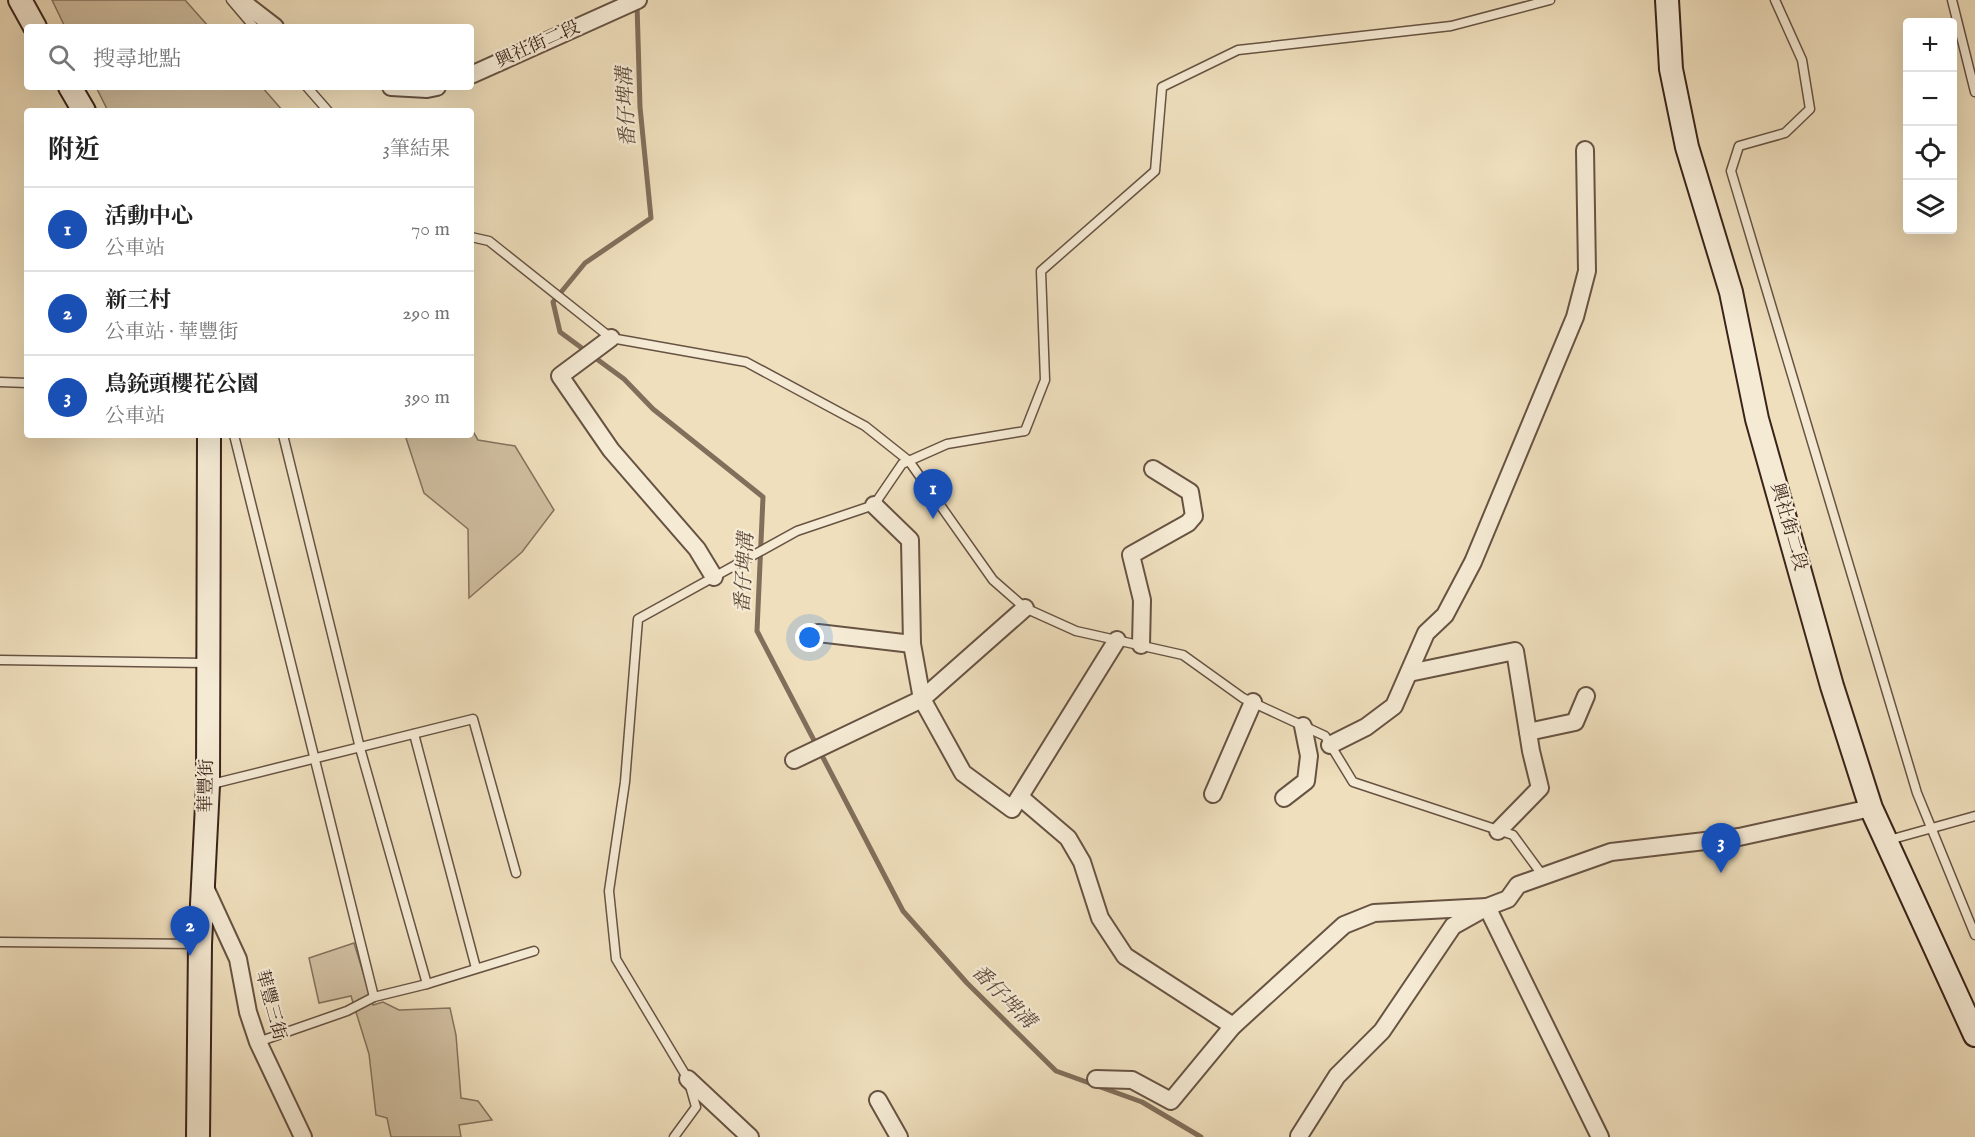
<!DOCTYPE html>
<html lang="zh-TW">
<meta charset="utf-8">
<style>
:root{--surface:#fff;--page:#f6f6f6;--text:#222;--muted:#767676;--line:#e0e0e0;--accent:#0f766e}
body{margin:0;font-family:"IM FELL English","Noto Serif TC",serif;background:var(--page);color:var(--text)}
.controls{position:absolute;right:18px;top:18px;display:grid;overflow:hidden;border-radius:6px;box-shadow:0 6px 24px #0002}
.controls button{width:54px;height:54px;display:grid;place-items:center;padding:0;border:0;border-bottom:2px solid var(--line);background:var(--surface);color:var(--text);font:30px sans-serif}
.you{position:absolute;left:810px;top:638px;width:21px;height:21px;margin:-15px;border:4px solid #fff;border-radius:50%;background:#1a73e8;box-shadow:0 0 0 9px #1a73e833}
.badge{display:grid;place-items:center;width:39px;height:39px;border-radius:50%;background:var(--accent);color:#fff;font-size:20px;font-weight:700}
.pin{position:absolute;translate:-50% -50px;filter:drop-shadow(0 2px 3px #0008)}
.pin::after{content:'';position:absolute;top:32px;width:21px;height:18px;background:inherit;clip-path:polygon(0 0,100% 0,50% 100%)}
.list{margin:0;padding:0;list-style:none}
h2{display:flex;justify-content:space-between;align-items:center;height:78px;margin:0;padding:0 24px;font-size:26px}
h2 small{font-size:20px;font-weight:400;color:var(--muted)}
.list li{display:grid;grid-template-columns:39px 1fr auto;gap:18px;align-items:center;box-sizing:border-box;height:84px;padding:0 24px;border-top:2px solid var(--line)}
.list b{display:block;font-size:22px;white-space:nowrap}
.list p{margin:0;font-size:20px;white-space:nowrap;color:var(--muted)}
.list em{font-size:20px;font-style:normal;color:var(--muted)}
.icon{flex:none;width:33px;height:33px;fill:none;stroke:currentColor;stroke-width:2;stroke-linecap:round;stroke-linejoin:round}
.map{position:relative;flex:none;width:1975px;height:1137px;overflow:hidden}
.search{position:absolute;background:var(--surface);box-shadow:0 6px 24px #0002;left:24px;top:24px;width:450px;height:66px;display:flex;align-items:center;gap:15px;box-sizing:border-box;padding:0 21px;border-radius:6px;color:var(--muted);font-size:22px}
.panel{position:absolute;background:var(--surface);box-shadow:0 6px 24px #0002;left:24px;top:108px;width:450px;height:330px;border-radius:6px}
.map>svg:first-child{display:block}
.green{fill:#d0bfa1;stroke:#85725e;stroke-width:1.5}
.lines{fill:none;stroke-linecap:round;stroke-linejoin:round}
.stream{stroke:#816e5b;stroke-width:5}
.lane-casing{stroke:#675343;stroke-width:11}
.street-casing{stroke:#675343;stroke-width:20}
.secondary-casing{stroke:#3a241a;stroke-width:26}
.lane{stroke:#f5ead4;stroke-width:8}
.street{stroke:#f5ead4;stroke-width:16}
.secondary{stroke:#f5ead4;stroke-width:22}
.labels{text-anchor:middle;dominant-baseline:central;stroke-width:4.5;stroke-linejoin:round;paint-order:stroke}
.street-label{font-size:18px;fill:#3a241a;stroke:#f5ead4}
.water-label{font-size:20px;font-style:italic;fill:#5e493a;stroke:#f5ead4}
</style>
<div class="map">
<svg width="1975" height="1137" viewBox="0 0 1975 1137">
<rect width="100%" height="100%" fill="#efdfbd"/>
<filter id="stains"><feTurbulence type="fractalNoise" baseFrequency=".00333" numOctaves="4"/><feColorMatrix values="0 0 0 0 .2 0 0 0 0 .09 0 0 0 0 .02 0 0 0 .5 -.17"/></filter>
<radialGradient id="worn" r=".72"><stop offset=".6" stop-color="#630" stop-opacity="0"/><stop offset="1" stop-color="#630" stop-opacity=".3"/></radialGradient>
<g class="green">
<polygon points="52,0 185,0 209,27 65,27"/>
<polygon points="96,87 262,87 283,111 108,111"/>
<polygon points="471,428 478,440 515,446 554,510 522,552 469,598 468,529 424,493 405,435 471,435"/>
<polygon points="354,943 373,1005 383,1002 399,1010 450,1008 456,1035 461,1098 478,1101 492,1120 459,1125 461,1137 391,1137 387,1118 376,1115 369,1054 351,996 319,1003 309,958"/>
</g>
<g class="lines">
<polyline class="stream" points="637,4 640,107 651,218 585,263 553,302 560,332 624,379 653,409 763,497 757,631 903,911 967,983 1056,1071 1142,1102 1201,1137"/>
<g class="lane-casing">
<g id="lane">
<polyline points="231,0 254,27"/>
<polyline points="1775,0 1802,60 1810,109 1785,133 1739,146 1731,171 1917,793 1975,935"/>
<polyline points="1952,0 1975,92"/>
<polyline points="307,87 328,111"/>
<polyline points="471,237 489,241 611,338 746,362 865,426 909,461 993,580 1025,608 1076,631 1183,655 1243,698 1325,736 1353,782 1513,835 1543,876"/>
<polyline points="0,382 27,383"/>
<polyline points="234,435 374,997"/>
<polyline points="283,435 360,748 427,984"/>
<polyline points="0,660 206,663"/>
<polyline points="414,734 476,968"/>
<polyline points="208,785 473,719 516,873"/>
<polyline points="1889,840 1975,816"/>
<polyline points="0,942 198,944"/>
<polyline points="258,1042 347,1011 374,997 427,984 534,951"/>
<polyline points="674,1137 696,1107 688,1079 616,959 609,891 625,782 638,619 797,531 874,505 902,464 947,444 1025,431 1045,380 1041,271 1155,171 1162,87 1238,50 1451,26 1550,0"/>
</g>
</g>
<g class="street-casing">
<g id="street">
<polyline points="240,0 275,27"/>
<polyline points="471,75 638,0"/>
<polyline points="391,87 427,89 437,87"/>
<polyline points="611,338 560,376 611,450 697,549 714,577"/>
<polyline points="874,505 910,540 912,644 922,699 963,773 1012,809 1117,640"/>
<polyline points="818,633 912,644"/>
<polyline points="1141,645 1142,600 1131,555 1188,523 1194,516 1190,492 1153,469"/>
<polyline points="1409,673 1515,651 1531,751 1540,788 1498,831"/>
<polyline points="1528,732 1575,722 1586,696"/>
<polyline points="1330,745 1366,727 1394,706 1426,633 1445,615 1473,562 1575,317 1587,271 1585,150"/>
<polyline points="794,760 922,699 1025,608"/>
<polyline points="1213,794 1253,702"/>
<polyline points="1020,797 1068,838 1082,862 1100,918 1125,956 1233,1026"/>
<polyline points="1284,798 1306,781 1309,756 1303,726"/>
<polyline points="203,883 238,959 248,1012 258,1042 303,1137"/>
<polyline points="688,1079 750,1137"/>
<polyline points="1096,1079 1132,1080 1171,1101 1233,1026 1344,925 1374,913 1487,907 1453,926 1382,1031 1337,1076 1299,1136"/>
<polyline points="878,1100 899,1137"/>
<polyline points="1600,1137 1487,907 1508,899 1518,885 1611,852 1739,837 1871,808"/>
</g>
</g>
<g class="secondary-casing">
<g id="secondary">
<polyline points="20,0 35,27"/>
<polyline points="1667,0 1671,69 1687,147 1731,292 1757,419 1832,686 1871,808 1975,1035"/>
<polyline points="70,87 84,111"/>
<polyline points="198,1137 200,944 208,785 209,435"/>
</g>
</g>
<use href="#lane" class="lane"/>
<use href="#street" class="street"/>
<use href="#secondary" class="secondary"/>
</g>
<g class="labels">
<g class="street-label">
<text transform="translate(538 45) rotate(-24)">興社街二段</text>
<text transform="translate(1788 527) rotate(74)">興社街二段</text>
<text transform="translate(207 786) rotate(-89)">華豐街</text>
<text transform="translate(270 1005) rotate(75)">華豐三街</text>
</g>
<g class="water-label">
<text transform="translate(627 107) rotate(-93)">番仔埤溝</text>
<text transform="translate(745 573) rotate(-87)">番仔埤溝</text>
<text transform="translate(1003 997) rotate(45)">番仔埤溝</text>
</g>
</g>
<rect width="100%" height="100%" filter="url(#stains)"/>
<rect width="100%" height="100%" fill="url(#worn)"/>
</svg>
<div class="controls">
<button>+</button>
<button>−</button>
<button><svg class="icon" aria-label="locate" viewBox="0 0 24 24"><circle cx="12" cy="12" r="6"/><path d="M12 2v4M12 18v4M2 12h4M18 12h4"/></svg></button>
<button><svg class="icon" aria-label="layers" viewBox="0 0 24 24"><path d="M12 4l9 5-9 5-9-5zM3 14l9 5 9-5"/></svg></button>
</div>
<div class="you"></div>
<div class="pin badge" style="left:933px;top:519px;background:#1a4fb4">1</div>
<div class="pin badge" style="left:190px;top:956px;background:#1a4fb4">2</div>
<div class="pin badge" style="left:1721px;top:873px;background:#1a4fb4">3</div>
<div class="search"><svg class="icon" aria-label="search" viewBox="0 0 24 24"><circle cx="10" cy="10" r="6"/><path d="M15 15l6 6"/></svg>搜尋地點</div>
<section class="panel">
<h2>附近<small>3筆結果</small></h2>
<ul class="list">
<li><span class="badge" style="background:#1a4fb4">1</span><div><b>活動中心</b><p>公車站</p></div><em>70 m</em></li>
<li><span class="badge" style="background:#1a4fb4">2</span><div><b>新三村</b><p>公車站 · 華豐街</p></div><em>290 m</em></li>
<li><span class="badge" style="background:#1a4fb4">3</span><div><b>鳥銃頭櫻花公園</b><p>公車站</p></div><em>390 m</em></li>
</ul>
</section>
</div>
